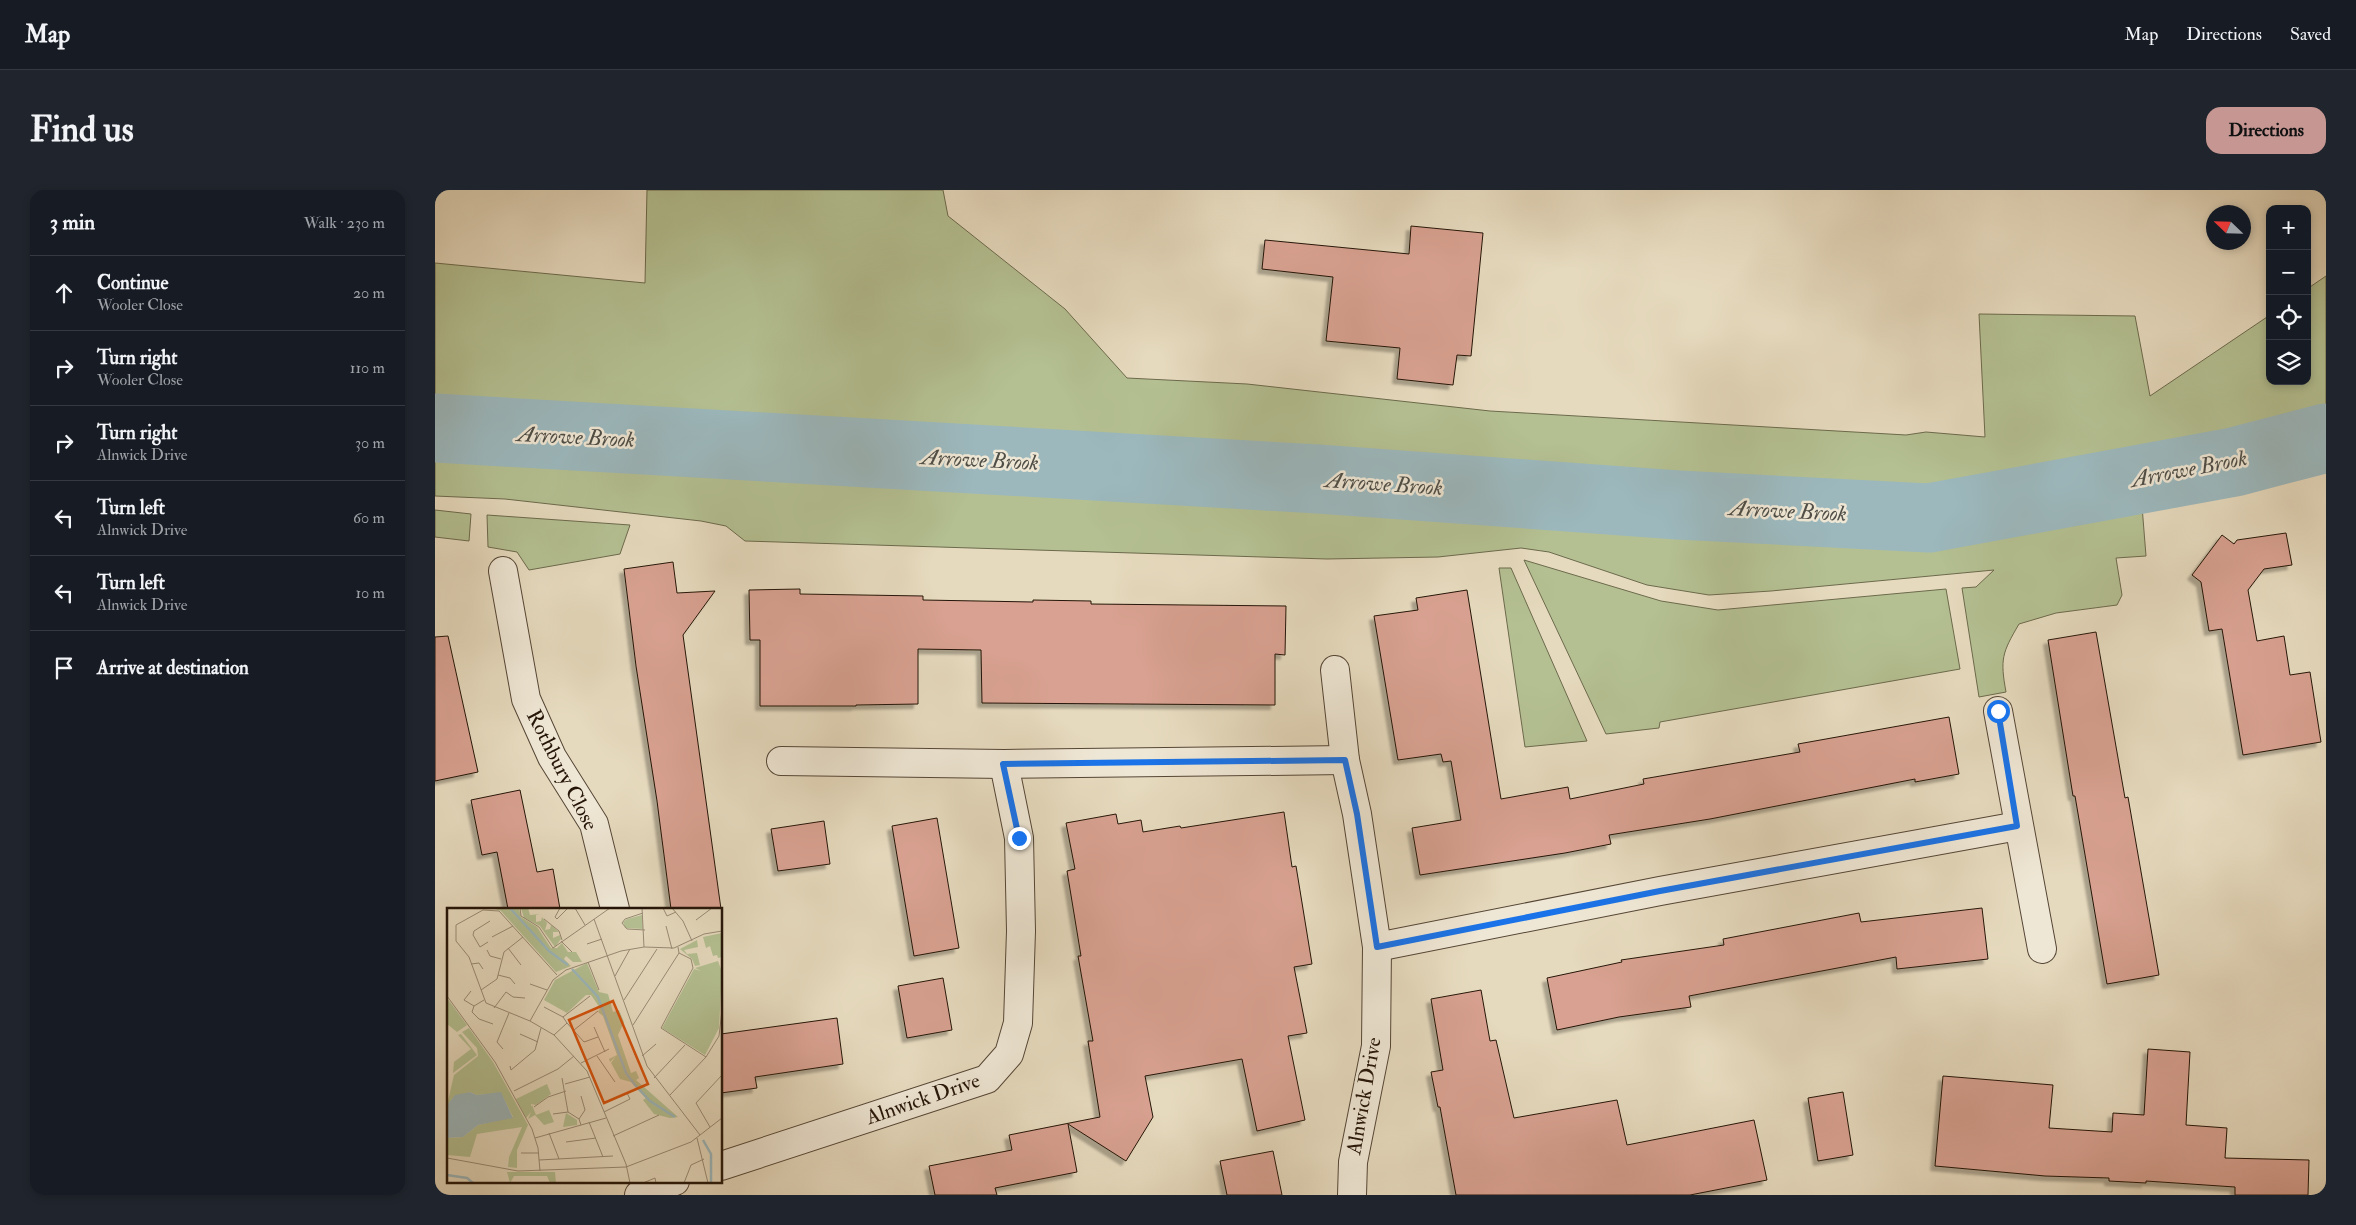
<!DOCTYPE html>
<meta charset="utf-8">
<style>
:root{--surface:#171b24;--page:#20242c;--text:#f1f3f6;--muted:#9ea1a6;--line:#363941;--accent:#c59692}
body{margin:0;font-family:"IM FELL Double Pica",serif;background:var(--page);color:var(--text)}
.controls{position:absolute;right:15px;top:15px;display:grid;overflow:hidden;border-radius:10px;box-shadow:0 2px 8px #0003}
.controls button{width:45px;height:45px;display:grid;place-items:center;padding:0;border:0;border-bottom:1px solid var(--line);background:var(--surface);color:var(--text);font:25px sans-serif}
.compass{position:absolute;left:1771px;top:15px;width:45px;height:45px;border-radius:50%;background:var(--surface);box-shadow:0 2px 8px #0003;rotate:293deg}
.stop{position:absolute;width:15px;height:15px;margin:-11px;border:4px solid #1a73e8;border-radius:50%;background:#fff}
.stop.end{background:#1a73e8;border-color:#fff;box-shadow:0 1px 5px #0008}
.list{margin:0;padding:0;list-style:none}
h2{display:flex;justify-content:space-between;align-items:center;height:65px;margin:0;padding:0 20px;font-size:21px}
h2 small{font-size:16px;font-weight:400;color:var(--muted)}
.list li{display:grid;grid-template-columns:32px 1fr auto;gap:15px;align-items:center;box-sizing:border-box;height:75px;padding:0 20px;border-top:1px solid var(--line)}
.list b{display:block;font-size:19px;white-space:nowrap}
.list p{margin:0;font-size:16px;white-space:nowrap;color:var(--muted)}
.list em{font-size:16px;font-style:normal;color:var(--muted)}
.icon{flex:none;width:28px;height:28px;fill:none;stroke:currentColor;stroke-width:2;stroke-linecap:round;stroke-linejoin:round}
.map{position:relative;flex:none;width:1891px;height:1005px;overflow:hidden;border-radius:15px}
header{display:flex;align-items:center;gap:30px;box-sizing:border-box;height:70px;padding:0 25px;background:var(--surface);border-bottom:1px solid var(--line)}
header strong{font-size:24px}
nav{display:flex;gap:28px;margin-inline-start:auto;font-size:18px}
.intro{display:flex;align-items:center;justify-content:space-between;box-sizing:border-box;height:120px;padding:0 30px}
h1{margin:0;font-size:35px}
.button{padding:12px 22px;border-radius:15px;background:var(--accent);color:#111;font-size:18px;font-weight:700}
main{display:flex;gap:30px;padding:0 30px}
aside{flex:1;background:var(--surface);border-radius:15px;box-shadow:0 2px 8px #0003}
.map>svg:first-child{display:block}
.green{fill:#b4c092;stroke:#6c6a4d}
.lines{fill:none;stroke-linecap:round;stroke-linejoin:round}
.river{stroke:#9cb8bd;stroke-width:69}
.building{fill:#d8a191;stroke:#251508;filter:url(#shadow)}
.minor-casing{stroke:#554636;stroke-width:30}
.minor{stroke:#efe7d5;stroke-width:28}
.route{stroke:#1a73e8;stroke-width:6}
.labels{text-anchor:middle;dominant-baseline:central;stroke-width:5;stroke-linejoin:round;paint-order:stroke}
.street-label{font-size:21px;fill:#251508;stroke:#efe7d5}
.water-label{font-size:22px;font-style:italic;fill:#4f4e47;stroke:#efe7d5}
.inset-river{fill:none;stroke:#9cb8bd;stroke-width:2.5}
.inset-road{fill:none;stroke:#998b75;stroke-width:1}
.view{fill:#d4520c;fill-opacity:0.15;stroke:#d4520c;stroke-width:2.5}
.inset-edge{fill:none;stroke:#251508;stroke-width:2.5}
</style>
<header>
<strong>Map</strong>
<nav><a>Map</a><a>Directions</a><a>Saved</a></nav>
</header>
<div class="intro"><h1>Find us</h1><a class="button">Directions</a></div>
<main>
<aside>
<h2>3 min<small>Walk · 230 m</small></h2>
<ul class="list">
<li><svg class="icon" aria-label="ahead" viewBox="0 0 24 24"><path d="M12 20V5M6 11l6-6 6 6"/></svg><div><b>Continue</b><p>Wooler Close</p></div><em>20 m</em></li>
<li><svg class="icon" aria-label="right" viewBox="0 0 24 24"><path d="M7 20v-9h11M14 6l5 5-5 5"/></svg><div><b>Turn right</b><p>Wooler Close</p></div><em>110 m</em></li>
<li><svg class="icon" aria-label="right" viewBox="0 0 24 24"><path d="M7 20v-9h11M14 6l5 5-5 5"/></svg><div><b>Turn right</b><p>Alnwick Drive</p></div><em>30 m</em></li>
<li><svg class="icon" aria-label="left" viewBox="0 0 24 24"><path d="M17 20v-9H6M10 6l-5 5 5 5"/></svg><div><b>Turn left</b><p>Alnwick Drive</p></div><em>60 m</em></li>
<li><svg class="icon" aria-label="left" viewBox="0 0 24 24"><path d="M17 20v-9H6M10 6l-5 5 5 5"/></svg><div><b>Turn left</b><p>Alnwick Drive</p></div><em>10 m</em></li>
<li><svg class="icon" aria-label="arrive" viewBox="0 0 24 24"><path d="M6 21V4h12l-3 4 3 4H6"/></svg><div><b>Arrive at destination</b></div></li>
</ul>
</aside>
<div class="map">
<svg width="1891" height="1005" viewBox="0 0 1891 1005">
<defs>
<filter id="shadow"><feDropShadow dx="-4.5" dy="4.5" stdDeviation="1" flood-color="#0004"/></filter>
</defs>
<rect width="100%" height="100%" fill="#e6dabe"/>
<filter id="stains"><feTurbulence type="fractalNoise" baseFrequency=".004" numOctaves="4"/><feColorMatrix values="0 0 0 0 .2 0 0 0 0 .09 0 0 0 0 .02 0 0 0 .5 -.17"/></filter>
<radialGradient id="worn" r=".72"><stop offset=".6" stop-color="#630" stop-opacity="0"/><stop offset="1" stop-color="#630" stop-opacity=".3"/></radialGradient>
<g class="green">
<path d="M212,0H508L513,26L630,119L692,188L812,194L1055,221L1471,245L1491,242L1550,247L1544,124L1700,126L1715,206L1835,125V191H1872V99L1891,86V280L1707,316L1711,366L1681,368L1687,405L1682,415L1621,423L1584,434C1567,463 1565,469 1571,502L1544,507L1527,398L1541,397L1559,380L1336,401L1274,405L1212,395L1114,362L1086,358L1003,367L892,369L310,351L291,336L266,331L70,309L0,306V73L210,93Z"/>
<polygon points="0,320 36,324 34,351 0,347"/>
<polygon points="52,325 195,335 185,364 94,380 82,362 53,357"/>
<polygon points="1089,370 1226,411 1283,420 1511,399 1525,479 1225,532 1224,538 1171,544"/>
<polygon points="1064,378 1076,378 1152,551 1090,557"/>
</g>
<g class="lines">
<polyline class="river" points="0,238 883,289 1243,315 1494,328 1799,272 1891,248"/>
</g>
<g class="building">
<polygon points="976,36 1048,43 1036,166 1022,165 1018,195 962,189 965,158 891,151 898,87 827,79 830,50 974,64"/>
<polygon points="1851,343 1857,375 1829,379 1813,400 1822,451 1849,446 1855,485 1875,482 1886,552 1808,565 1787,439 1774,441 1766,392 1757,385 1787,345 1799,354 1802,350"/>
<polygon points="238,372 242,403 280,401 248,445 286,719 236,719 222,611 201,476 189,379"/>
<polygon points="365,399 365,404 488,406 488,410 598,412 598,410 656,411 656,414 851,416 850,465 840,464 840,515 547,513 546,460 483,459 483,514 421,515 421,516 325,516 325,450 315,450 314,400"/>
<polygon points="1032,400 1066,609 1133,597 1135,609 1209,594 1208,589 1365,562 1363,554 1514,527 1524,584 1480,592 1480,589 1275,629 1174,645 1176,654 1130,663 985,685 977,638 1026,630 1016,571 1008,572 1006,564 963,570 939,426 983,420 981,408"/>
<polygon points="1661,442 1690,608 1693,607 1724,785 1672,794 1640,606 1638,606 1613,450"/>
<polygon points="13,446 43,582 0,591 0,447"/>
<polygon points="85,600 102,682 118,679 125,719 73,719 62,662 47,665 36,610"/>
<polygon points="849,622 857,677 861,676 877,774 859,777 872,843 853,846 870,930 822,941 807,869 710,886 718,927 691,971 633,934 642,982 560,998 562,1005 500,1005 494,976 577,960 574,945 665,927 653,851 658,851 643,766 646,766 632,681 640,679 631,633 681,624 683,634 706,630 708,642 745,636 746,638"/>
<polygon points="502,628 524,758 479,766 457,636"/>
<polygon points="389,631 395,674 343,681 336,639"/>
<polygon points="1547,718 1553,769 1462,779 1461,767 1254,806 1256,817 1184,827 1122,840 1112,788 1187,772 1186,770 1289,755 1288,749 1424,723 1426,732"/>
<polygon points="508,788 517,840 472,848 463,796"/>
<polygon points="1046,800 1055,851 1061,850 1079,928 1182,910 1192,955 1319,930 1332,990 1255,1005 1021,1005 1005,917 1003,917 996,882 1008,880 996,809"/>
<polygon points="402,828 408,874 320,887 322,898 286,903 286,844"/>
<polygon points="1713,859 1755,862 1751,935 1792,938 1790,968 1874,970 1873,1005 1800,1005 1800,997 1711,991 1711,993 1674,991 1674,988 1610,986 1500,976 1508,886 1618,895 1614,938 1677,942 1678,923 1709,925"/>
<polygon points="1408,902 1418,965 1383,971 1373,908"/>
<polygon points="838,961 847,1005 792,1005 785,971"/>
</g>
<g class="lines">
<g class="minor-casing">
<g id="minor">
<polyline points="68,381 91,509 117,567 159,634 180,719"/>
<polyline points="900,480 910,570 922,624 942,757 941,856 918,972 917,1005"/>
<polyline points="1563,521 1607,759"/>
<polyline points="346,571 569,574 910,570"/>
<polyline points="942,757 1225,701 1583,636"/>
<polyline points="286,976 552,889 574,864 583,833 586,741 584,648 569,574"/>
<polyline points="204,1005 240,991"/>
</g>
</g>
<use href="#minor" class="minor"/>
</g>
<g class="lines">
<polyline class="route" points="584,648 568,574 910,570 922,624 942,757 1225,701 1582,636 1563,521"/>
</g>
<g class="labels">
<g class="street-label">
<text transform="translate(127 580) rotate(63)">Rothbury Close</text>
<text transform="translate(929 906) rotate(-80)">Alnwick Drive</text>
<text transform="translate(488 909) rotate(-19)">Alnwick Drive</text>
</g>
<g class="water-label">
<text transform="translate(141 247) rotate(3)">Arrowe Brook</text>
<text transform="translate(545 270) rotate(3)">Arrowe Brook</text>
<text transform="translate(1754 279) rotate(-11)">Arrowe Brook</text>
<text transform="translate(949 294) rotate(4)">Arrowe Brook</text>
<text transform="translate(1353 321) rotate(3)">Arrowe Brook</text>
</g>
</g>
<g transform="translate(12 718)">
<rect width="275" height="275" fill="#e6dabe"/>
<path d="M45,0L72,1L74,9L90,19L104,40H110L115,35L121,44H129L135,54H126L119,48L117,51L124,58L109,64L54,3ZM74,0H81L83,7L93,6L89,7V14L94,13L95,9L100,15L98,22L103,21L104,17L112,24H106V30L113,27L114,31L108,39L93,18L77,10ZM195,7L196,21L178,20L176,14L180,11ZM275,25V49L271,50L270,47L266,48L263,38L259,40L256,29ZM250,32L251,39L237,42L240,46L250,45L253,57L248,58L245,51L233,41ZM271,53L275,64L272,120L258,147L215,120L247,61L254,63L248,60ZM140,55L152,84L161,86L166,104L172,102L177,114L171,127L184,165L189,163L192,170L189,172L231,209L223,210L207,206L196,192L199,190L184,174L173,171L164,155L169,148L163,154L162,151L170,147L156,108L151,104L153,100L144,87H139L120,105L97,92L108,72ZM0,90L20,117L10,124L0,116ZM22,120L46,154L81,217L70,242V260L61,259L62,249L75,219L30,226L23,249L0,247V230L16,229L31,217L66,209L54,185L30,187L23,184L7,189L0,197L7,167L31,148L30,140L15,124ZM14,126L30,147L6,165L7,154L24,141L11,127ZM100,176L104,186L89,197L84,196V199L85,197L89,207L102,202L107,214L97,217L88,207L81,211L84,204L79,210L69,191ZM119,205L130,212V217L116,219ZM60,264H108L109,275H103L100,268H67L63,275Z" fill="#b4c092"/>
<path d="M23,184L30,187L54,184L66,210L31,217L16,229L0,230V197L8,187Z" fill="#9cb8bd"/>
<path class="inset-river" d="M63,0L102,43L121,57M125,61L151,89L179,165L188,177L203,193L228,209M256,232L264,246V275M0,267L20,270L26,275"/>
<path class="inset-road" d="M73,0L74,8L92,19L106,40L163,0M113,0L108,9L110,11L121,0M128,0L138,17M195,0L197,39M216,0L220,8L229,4M225,0L236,13L245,33M196,5L178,11L175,15L180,21L198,22M97,11L112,23L115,32M147,11L200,158L253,227M249,12L265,0M219,18L225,41M45,29L66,18M114,33L125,44M41,34L33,39L26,27L27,23L43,13M140,36L155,31M61,40L74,57M40,42L43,48L54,51M232,45L244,51L246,60L214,120L259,149M141,54L152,82M24,56L32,55L36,61M51,67L63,70L68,76M110,67L52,3L36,2L9,17V33L22,49L39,95L83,113L107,127L140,163L179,256L183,275M168,68L183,41M83,76L100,82M34,82L50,71L57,44L76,29M24,83L17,92L27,98M0,88L48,154L85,221L91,240L93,263M37,92L27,98L25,104L32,111L46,116M177,92L210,41M97,99L116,109L120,115M47,100L59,84L66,89L78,90M116,109L143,88M83,113L106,72L119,62L174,43L197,39L227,40L257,26L275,23M186,117L232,45L231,39M147,119L158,144M127,122L151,103M73,126L91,134M107,127L120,115L137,134L151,129M56,141L50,134L62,105M150,148L168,174M195,148L209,136M134,155L162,141M63,158L64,162L88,142L94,120M115,170L121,204L132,211L134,217M207,170L238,137M118,176L143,169M67,183L111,161L127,148M223,187L259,149L272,128L275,102M87,199L101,189L119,183M157,204L183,191L180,185M106,206L121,204M132,211L138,202L134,188M142,214L156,249M263,219L249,195L275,167M102,225L112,251M166,228L212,207M88,230L159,210M250,230L261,275M119,234L149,230M74,245H92M0,250L71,263L179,259L244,234L275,210M92,252L166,248M196,275L208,270L209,275M237,275L244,257L257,251"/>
<path class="view" d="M166,93L201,176L157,195L122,112Z"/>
<rect width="275" height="275" class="inset-edge"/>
</g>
<rect width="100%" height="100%" filter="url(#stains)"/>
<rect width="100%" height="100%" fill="url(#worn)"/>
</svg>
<div class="controls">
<button>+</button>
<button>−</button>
<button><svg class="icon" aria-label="locate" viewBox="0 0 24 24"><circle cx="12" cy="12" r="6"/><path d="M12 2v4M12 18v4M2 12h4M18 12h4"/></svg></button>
<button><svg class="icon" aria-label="layers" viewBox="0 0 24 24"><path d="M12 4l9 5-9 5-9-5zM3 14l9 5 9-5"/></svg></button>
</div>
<svg class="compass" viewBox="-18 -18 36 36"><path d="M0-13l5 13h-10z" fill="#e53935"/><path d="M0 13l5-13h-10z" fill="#9ea1a6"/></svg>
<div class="stop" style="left:1563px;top:521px"></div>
<div class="stop end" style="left:584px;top:648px"></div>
</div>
</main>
